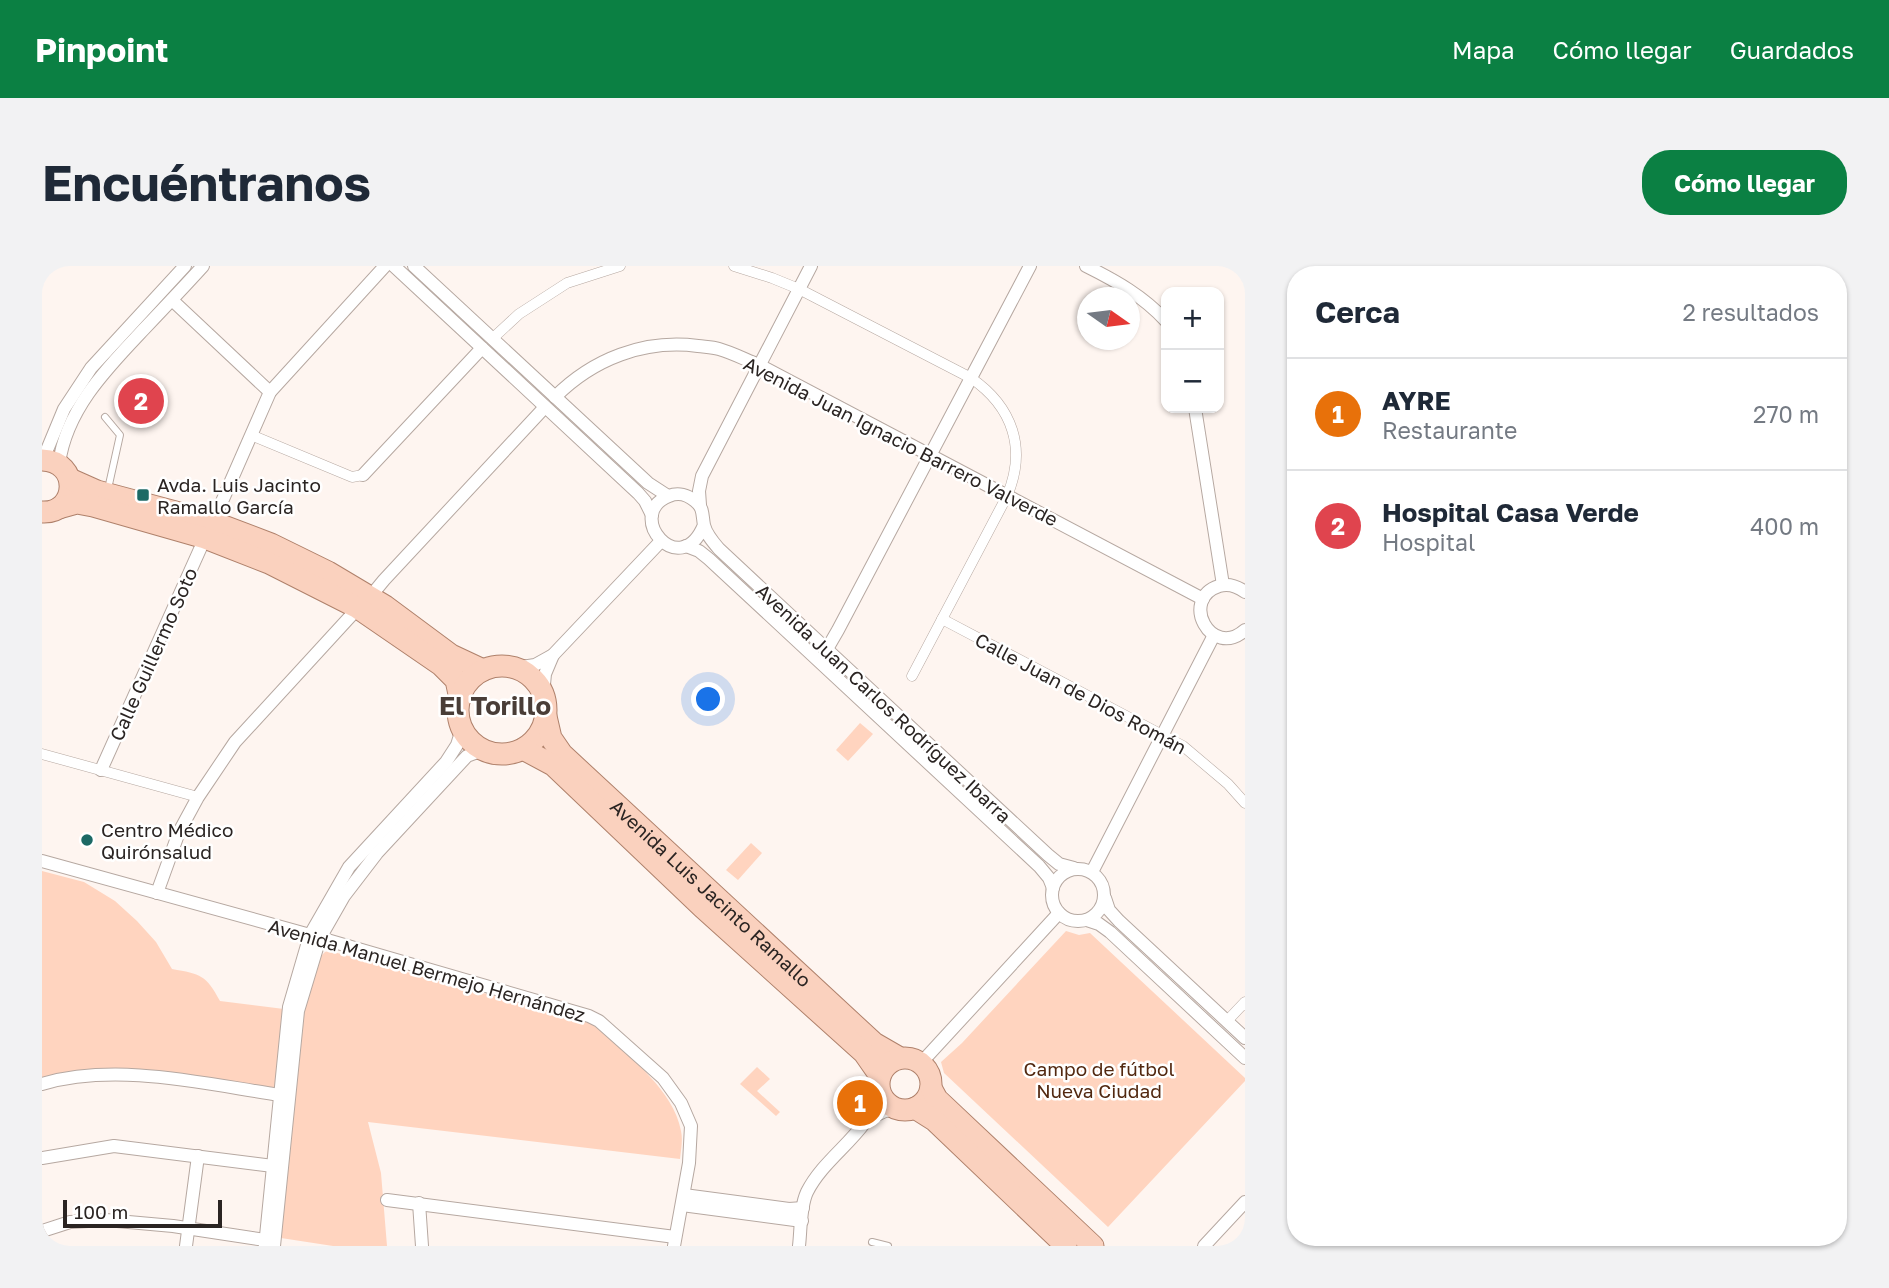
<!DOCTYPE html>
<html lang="es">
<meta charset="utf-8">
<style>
:root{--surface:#fff;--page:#f2f2f3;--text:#1f2937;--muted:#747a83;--line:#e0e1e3;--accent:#0b8043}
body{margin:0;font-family:"Golos Text",sans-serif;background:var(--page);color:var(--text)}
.controls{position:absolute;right:21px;top:21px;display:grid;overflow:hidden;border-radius:14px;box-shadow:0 2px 5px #0004}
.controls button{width:63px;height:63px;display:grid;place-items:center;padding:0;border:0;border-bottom:2px solid var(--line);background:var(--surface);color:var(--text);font:35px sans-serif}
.compass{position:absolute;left:1035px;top:21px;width:63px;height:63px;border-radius:50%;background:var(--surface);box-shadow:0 2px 5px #0004;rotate:104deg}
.scale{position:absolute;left:21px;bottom:18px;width:159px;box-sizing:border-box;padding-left:7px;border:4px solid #2a2422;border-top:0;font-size:19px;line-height:24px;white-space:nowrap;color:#2a2422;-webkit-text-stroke:5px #fff;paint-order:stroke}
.you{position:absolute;left:667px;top:434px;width:24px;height:24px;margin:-18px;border:5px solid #fff;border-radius:50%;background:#1a73e8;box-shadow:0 0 0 10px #1a73e833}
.badge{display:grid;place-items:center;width:46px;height:46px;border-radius:50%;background:var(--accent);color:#fff;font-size:23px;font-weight:700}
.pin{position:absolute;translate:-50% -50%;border:4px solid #fff;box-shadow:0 2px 7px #0006}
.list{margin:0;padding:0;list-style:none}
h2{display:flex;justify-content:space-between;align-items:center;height:91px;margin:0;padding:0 28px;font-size:30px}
h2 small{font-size:23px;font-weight:400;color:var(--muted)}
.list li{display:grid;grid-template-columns:46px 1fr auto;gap:21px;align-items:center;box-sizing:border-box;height:112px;padding:0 28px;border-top:2px solid var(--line)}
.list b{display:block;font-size:26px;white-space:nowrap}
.list p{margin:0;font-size:23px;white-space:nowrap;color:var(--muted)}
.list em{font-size:23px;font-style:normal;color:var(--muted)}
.map{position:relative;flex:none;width:1203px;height:980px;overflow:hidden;border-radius:28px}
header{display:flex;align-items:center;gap:42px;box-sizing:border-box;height:98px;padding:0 35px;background:var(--accent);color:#fff}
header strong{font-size:33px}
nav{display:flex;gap:38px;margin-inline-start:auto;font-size:24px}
.intro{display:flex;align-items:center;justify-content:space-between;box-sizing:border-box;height:168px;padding:0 42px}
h1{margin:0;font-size:49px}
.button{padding:18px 32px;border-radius:28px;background:var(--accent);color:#fff;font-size:24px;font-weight:700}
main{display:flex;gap:42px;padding:0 42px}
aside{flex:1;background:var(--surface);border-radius:28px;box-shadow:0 2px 5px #0004}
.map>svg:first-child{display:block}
.green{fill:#ffd4bf}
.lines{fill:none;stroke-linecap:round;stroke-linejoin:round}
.service-casing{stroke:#b6a8a1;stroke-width:8}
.pedestrian-casing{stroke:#b6a8a1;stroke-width:11}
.minor-casing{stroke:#b6a8a1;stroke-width:14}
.primary-casing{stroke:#af816b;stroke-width:23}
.service{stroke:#fff;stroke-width:6}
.pedestrian{stroke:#fff;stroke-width:10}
.minor{stroke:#fff;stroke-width:12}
.primary{stroke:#fad1be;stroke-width:21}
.poi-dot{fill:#1c6965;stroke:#fff;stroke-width:2.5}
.labels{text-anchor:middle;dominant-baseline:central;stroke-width:5;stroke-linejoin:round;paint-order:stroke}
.street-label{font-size:19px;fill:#2a2422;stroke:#fff}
.poi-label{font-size:19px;fill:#2a2422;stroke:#fff;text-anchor:start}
.park-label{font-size:19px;fill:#522810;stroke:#fff}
.district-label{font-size:26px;font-weight:bold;fill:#493d37;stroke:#fff}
</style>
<header>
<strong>Pinpoint</strong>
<nav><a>Mapa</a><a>Cómo llegar</a><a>Guardados</a></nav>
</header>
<div class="intro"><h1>Encuéntranos</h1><a class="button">Cómo llegar</a></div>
<main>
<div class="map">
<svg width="1203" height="980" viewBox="0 0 1203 980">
<rect width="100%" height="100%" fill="#fef5f0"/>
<g class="green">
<polygon points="818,457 831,468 806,495 794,484"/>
<polygon points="709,577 720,587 696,614 684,604"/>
<path d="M0,605L42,616L73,635L95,655L114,676L130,703C159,708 164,709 178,735L242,743L233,824L130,809L0,813Z"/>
<polygon points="1024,665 1037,669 1048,667 1203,812 1203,815 1066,961 902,807 899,796 920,777"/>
<path d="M288,685L544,755L562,766C589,793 632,825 639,865C641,874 639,884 638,893L326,856L339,907L345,980H291L239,972L263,740L279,690L283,686Z"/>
<polygon points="715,801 728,813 715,825 738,846 734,850 698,818"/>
</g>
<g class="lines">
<g class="service-casing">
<g id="service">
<polyline points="63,151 78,169 66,223"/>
<polyline points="830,976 846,980"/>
</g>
</g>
<g class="pedestrian-casing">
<g id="pedestrian">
<path d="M692,0L730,12L757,23L929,112C971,141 985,183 965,230L870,410"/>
<polyline points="450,73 477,48 525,17 578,0"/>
<polyline points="209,169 310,211 321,209"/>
<polyline points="900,353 1141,480 1186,518 1203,537"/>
<polyline points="0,488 156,531"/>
<polyline points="1185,755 1203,736"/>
</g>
</g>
<g class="minor-casing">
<g id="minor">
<polyline points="352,0 596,227 603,235 610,249"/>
<polyline points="372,0 606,217 626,230"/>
<path d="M1044,0C1074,15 1101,30 1124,55"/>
<polyline points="130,34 228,126"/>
<path d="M513,131C551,93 602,73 656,80C663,81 670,81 677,83C691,87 704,94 717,99L1161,333"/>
<polyline points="1153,142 1181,319"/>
<polyline points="0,189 5,184 22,143 49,102 143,0"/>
<path d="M17,198C24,143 66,101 102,63C122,42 142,21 161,0"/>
<polyline points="321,209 440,82"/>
<polyline points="658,239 657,225 660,210 769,0"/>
<polyline points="171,256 228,126 343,0"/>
<path d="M662,259C638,317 581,248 627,230C636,226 646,229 653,235C662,242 660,249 662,259C664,268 671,276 677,283L1006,589L1017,598L1032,602"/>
<polyline points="644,280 657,285 667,293 997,600 1007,612 1011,622"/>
<path d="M1203,326C1195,320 1187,317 1177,320C1137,333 1169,394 1203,364"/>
<polyline points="328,331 342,314 503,141"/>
<polyline points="785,383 796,364 988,0"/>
<polyline points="473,402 493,399 511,389 619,275"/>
<polyline points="501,429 503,408 511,389"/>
<polyline points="59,504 163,272"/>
<polyline points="0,595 268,669 547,750 557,755 621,812 639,837 649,860 647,897 632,980"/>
<circle cx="1036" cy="629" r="26"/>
<polyline points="1050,606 1172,369"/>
<polyline points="115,627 137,566 156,531 193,476 316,342"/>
<polyline points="1063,632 1067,644 1077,655 1203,772"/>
<polyline points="1045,654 1057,658 1068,666 1203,792"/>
<polyline points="879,797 1017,647"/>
<path d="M0,818C75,796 163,818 238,829"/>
<polyline points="826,853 843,845 855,843"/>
<polyline points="0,892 72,880 231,900"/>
<polyline points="642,929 747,943 761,942"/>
<polyline points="345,934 633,971"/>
<polyline points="377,937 380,980"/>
<polyline points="640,939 760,955"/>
<polyline points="0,965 28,956 64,954 131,960 223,974"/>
<polyline points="144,980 156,890"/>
<polyline points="223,980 247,741 268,669 307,601 404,496 415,479 420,463"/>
<polyline points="232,980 256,745 278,672 302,630 335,587 425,490 441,484"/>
<path d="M757,980C759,963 758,941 765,926C784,888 829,867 837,825"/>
<polyline points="1162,980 1203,936"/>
</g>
</g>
<g class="primary-casing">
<g id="primary">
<path d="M0,194C39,195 36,248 0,246"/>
<polyline points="28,213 55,225 171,256 229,278 286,306 343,340 409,389 441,404"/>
<polyline points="17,242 35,237 51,240 163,272 227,297 316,342 399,399 414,414 418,433"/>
<circle cx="460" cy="444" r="44"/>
<path id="s1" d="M503,446L509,472L520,488L832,777L858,792"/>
<polyline points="481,483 511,499 660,641 822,787 838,810"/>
<circle cx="863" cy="818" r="26"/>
<polyline points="889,822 895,833 1051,980"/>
<polyline points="873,842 892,854 1024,980"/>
</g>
</g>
<use href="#service" class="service"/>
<use href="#pedestrian" class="pedestrian"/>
<use href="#minor" class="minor"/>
<use href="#primary" class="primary"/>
</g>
<g class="poi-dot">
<rect x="94" y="222" width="14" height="14" rx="3.5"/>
<circle cx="45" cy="574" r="7"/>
</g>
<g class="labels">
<g class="street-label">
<text transform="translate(859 175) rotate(27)">Avenida Juan Ignacio Barrero Valverde</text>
<text transform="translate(111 388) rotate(-66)">Calle Guillermo Soto</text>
<text transform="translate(1039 427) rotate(28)">Calle Juan de Dios Román</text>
<text transform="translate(842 437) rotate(43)">Avenida Juan Carlos Rodríguez Ibarra</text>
<text stroke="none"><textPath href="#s1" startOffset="250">Avenida Luis Jacinto Ramallo</textPath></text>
<text transform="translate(385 704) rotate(16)">Avenida Manuel Bermejo Hernández</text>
</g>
<g class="poi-label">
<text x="115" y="218">Avda. Luis Jacinto<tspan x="115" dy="22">Ramallo García</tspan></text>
<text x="59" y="563">Centro Médico<tspan x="59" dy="22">Quirónsalud</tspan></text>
</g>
<g class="park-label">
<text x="1057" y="802">Campo de fútbol<tspan x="1057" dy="22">Nueva Ciudad</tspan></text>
</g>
<g class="district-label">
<text x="453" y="439">El Torillo</text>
</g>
</g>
</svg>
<div class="controls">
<button>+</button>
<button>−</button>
</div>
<svg class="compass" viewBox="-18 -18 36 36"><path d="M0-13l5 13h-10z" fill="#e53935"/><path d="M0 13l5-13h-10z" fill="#747a83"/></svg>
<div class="scale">100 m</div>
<div class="you"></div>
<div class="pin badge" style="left:818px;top:837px;background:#e8710a">1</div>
<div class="pin badge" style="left:99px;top:135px;background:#e0444e">2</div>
</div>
<aside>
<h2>Cerca<small>2 resultados</small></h2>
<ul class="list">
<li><span class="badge" style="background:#e8710a">1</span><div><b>AYRE</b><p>Restaurante</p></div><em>270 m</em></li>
<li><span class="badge" style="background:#e0444e">2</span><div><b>Hospital Casa Verde</b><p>Hospital</p></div><em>400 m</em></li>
</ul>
</aside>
</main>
